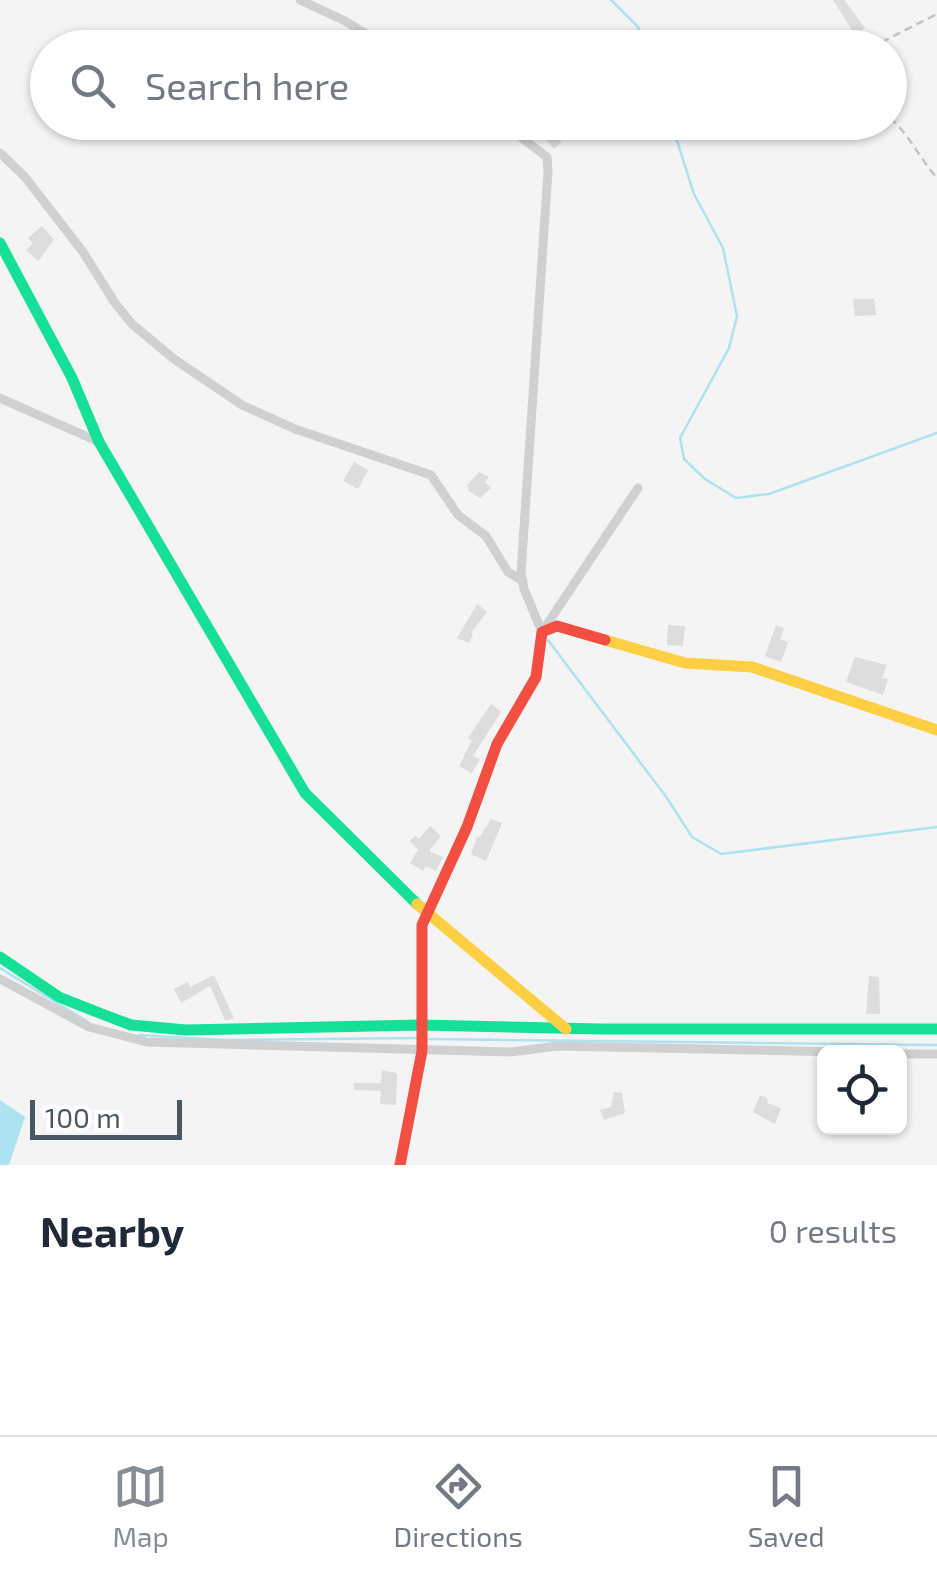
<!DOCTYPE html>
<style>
:root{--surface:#fff;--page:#f2f2f3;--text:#1f2937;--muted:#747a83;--line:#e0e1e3;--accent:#868d94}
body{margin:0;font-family:"Exo 2",sans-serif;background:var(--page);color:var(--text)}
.controls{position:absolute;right:30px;bottom:30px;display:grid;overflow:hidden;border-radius:15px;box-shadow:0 2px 8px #0004}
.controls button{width:90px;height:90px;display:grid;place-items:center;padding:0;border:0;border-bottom:2px solid var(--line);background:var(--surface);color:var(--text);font:50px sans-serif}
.scale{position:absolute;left:30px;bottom:25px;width:152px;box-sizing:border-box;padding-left:10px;border:5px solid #4a5661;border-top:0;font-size:28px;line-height:35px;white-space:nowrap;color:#4a5661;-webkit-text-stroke:8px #fff;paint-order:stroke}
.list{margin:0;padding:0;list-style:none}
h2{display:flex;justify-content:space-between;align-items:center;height:130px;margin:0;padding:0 40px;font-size:42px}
h2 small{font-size:32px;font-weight:400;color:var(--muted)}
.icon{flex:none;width:55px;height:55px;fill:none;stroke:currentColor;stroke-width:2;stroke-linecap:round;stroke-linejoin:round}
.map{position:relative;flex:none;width:937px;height:1165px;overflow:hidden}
.search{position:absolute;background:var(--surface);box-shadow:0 2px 8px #0004;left:30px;right:30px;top:30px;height:110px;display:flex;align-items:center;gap:25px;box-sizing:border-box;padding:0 35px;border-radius:55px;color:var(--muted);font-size:38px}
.sheet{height:270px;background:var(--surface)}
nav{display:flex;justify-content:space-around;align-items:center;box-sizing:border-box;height:140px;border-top:2px solid var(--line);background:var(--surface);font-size:28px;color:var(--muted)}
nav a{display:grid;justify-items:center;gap:5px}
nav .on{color:var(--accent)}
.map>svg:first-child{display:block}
.water{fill:#aee2f0}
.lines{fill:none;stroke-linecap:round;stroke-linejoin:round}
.stream{stroke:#aee2f0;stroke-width:2.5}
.building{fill:#ddddde}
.path{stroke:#bcc7c4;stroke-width:2.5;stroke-dasharray:8 5;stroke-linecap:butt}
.street{stroke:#ced0d2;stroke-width:9}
.fast{stroke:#16e098;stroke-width:11}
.slow{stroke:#ffcf43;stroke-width:11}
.jam{stroke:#f24e42;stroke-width:11}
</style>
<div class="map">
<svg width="937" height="1165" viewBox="0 0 937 1165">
<rect width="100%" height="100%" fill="#f4f4f4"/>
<polygon class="water" points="0,1100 25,1117 9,1165 0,1165"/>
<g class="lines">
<g class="stream">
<polyline points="611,0 638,27 645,48"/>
<polyline points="671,122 694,194 723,248 737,316 729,348 680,438 684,459 705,479 736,498 769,494 937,433"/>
<polyline points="548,640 667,798 692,837 721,854 937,827"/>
<polyline points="0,968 88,1022"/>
<polyline points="139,1035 223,1040 416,1038"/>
<polyline points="429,1039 937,1045"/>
</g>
</g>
<g class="building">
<polygon points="833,0 844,0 865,28 855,35"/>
<polygon points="548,122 561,132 556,137 562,142 554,149 539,132"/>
<polygon points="42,226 54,240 38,261 26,250 33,243 28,238"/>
<polygon points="853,299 874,299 876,315 855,316"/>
<polygon points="354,462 368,470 358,489 343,481"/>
<polygon points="479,472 489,477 485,482 491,488 480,498 469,491 467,485"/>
<polygon points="477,604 487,612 471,633 473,634 469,643 457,638"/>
<polygon points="668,625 685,626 683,646 667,645"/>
<polygon points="776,625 784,628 780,639 788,642 781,662 765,656"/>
<polygon points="855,657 887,665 882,678 888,679 883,695 846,682"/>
<polygon points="491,704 501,712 473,756 480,759 472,773 459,766 472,740 468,738"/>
<polygon points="491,819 502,823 486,861 471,854 477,837 479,838"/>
<polygon points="430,826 441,836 429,851 443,857 436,871 426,866 423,871 410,863 418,850 410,841 415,836 419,839"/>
<polygon points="214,975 234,1018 229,1020 225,1020 210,986 181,1003 174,989 188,982 190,987"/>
<polygon points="869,976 879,977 880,1014 866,1014"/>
<polygon points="382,1070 397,1073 396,1105 380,1104 381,1091 354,1090 354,1083 381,1083"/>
<polygon points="614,1092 622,1093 625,1113 604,1120 600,1110 611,1107"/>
<polygon points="760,1095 768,1099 767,1103 781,1108 775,1124 753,1112"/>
</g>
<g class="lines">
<g class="path">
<polyline points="870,48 937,14"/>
<path d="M890,118C909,134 920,159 937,178"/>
</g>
<g class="street">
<polyline points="300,0 345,21 389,48"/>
<polyline points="501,122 547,157 548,171 521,573 524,589 542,632"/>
<polyline points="0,153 25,177 83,252 115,303 132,324 174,359 242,405 295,429 431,475 458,515 486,536 508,572 523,581"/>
<polyline points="0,398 99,442"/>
<polyline points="542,632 638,488"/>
<polyline points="0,979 89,1027 147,1042 511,1052 557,1046 843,1052"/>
<polyline points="900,1054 937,1054"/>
</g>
<g class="fast">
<polyline points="0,243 72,378 99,442 305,793 417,904"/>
<polyline points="0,957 59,997 102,1014 131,1025 186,1030 420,1025 601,1029 937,1029"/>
</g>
<g class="slow">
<polyline points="605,640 685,663 752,667 937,730"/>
<polyline points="417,904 566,1029"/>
</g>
<polyline class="jam" points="400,1165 422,1051 422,925 467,827 497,744 536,677 542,632 557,626 605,640"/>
</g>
</svg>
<div class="controls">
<button><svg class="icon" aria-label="locate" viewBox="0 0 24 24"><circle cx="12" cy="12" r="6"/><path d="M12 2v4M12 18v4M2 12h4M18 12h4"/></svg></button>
</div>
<div class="scale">100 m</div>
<div class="search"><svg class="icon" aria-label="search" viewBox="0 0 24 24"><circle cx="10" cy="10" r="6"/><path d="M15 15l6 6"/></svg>Search here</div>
</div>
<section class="sheet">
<h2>Nearby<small>0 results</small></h2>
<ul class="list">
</ul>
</section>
<nav>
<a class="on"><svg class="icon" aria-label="map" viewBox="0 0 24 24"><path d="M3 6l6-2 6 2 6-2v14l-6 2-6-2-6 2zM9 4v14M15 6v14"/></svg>Map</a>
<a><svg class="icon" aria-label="directions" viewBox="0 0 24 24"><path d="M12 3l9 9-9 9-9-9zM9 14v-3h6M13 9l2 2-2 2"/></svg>Directions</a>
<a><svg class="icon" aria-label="saved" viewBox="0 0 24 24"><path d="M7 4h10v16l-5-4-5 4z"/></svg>Saved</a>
</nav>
